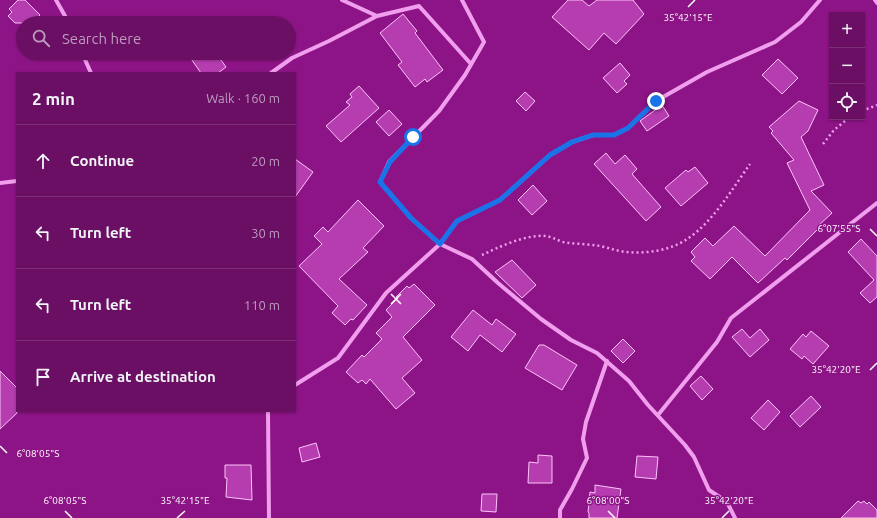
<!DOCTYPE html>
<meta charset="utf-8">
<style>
:root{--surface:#6a0f64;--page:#6f186a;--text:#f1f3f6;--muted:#be9cbf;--line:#7d2f78}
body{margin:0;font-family:Ubuntu,sans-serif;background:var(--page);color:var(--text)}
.controls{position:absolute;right:12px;top:12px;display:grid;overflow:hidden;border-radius:0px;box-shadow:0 1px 3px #0004}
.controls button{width:36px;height:36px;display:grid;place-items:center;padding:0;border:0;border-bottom:1px solid var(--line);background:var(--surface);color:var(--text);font:20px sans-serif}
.stop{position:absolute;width:12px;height:12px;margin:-9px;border:3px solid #1a73e8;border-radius:50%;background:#fff}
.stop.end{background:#1a73e8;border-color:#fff;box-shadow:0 1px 4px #0008}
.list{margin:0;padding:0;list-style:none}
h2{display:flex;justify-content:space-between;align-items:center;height:52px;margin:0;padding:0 16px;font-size:17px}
h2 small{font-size:13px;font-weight:400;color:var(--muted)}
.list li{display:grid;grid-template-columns:26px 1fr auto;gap:12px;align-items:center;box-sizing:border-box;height:72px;padding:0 16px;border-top:1px solid var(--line)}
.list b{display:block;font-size:15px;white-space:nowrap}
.list em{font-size:13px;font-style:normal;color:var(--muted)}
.icon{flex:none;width:22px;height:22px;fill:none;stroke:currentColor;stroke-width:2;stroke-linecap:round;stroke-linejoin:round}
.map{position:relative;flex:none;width:877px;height:518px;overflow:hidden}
.search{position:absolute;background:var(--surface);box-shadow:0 1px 3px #0004;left:16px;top:16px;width:280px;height:44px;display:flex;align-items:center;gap:10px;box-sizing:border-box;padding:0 14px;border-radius:22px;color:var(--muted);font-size:15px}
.panel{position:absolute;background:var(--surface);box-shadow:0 1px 3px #0004;left:16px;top:72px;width:280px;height:340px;border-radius:0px}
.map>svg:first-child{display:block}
.building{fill:#b63db0;stroke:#fcc4f9}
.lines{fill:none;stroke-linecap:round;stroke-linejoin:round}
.path{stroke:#f09eed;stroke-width:2.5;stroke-dasharray:2 3;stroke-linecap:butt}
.street{stroke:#f09eed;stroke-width:4}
.route{stroke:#1a73e8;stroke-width:5}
.ticks{fill:none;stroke:#fff;stroke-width:1.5}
.ticks-label{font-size:10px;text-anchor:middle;fill:#fff;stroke:#8d1486;stroke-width:3;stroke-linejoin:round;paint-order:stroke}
</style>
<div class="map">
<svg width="877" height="518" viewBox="0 0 877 518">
<rect width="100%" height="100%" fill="#8d1486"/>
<g class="building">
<polygon points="18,0 25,0 40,15 32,23 15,23 8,16 12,12 9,9"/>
<polygon points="568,0 582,0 589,6 597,0 633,0 644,14 616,44 604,33 589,50 552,17"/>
<polygon points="403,14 417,31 415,33 443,70 427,82 425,79 415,87 398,65 402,62 380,33"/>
<polygon points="187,53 216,53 226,67 218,73 201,73"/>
<polygon points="778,59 798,78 782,94 762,75"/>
<polygon points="620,63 630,75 624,81 627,84 617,93 603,78"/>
<polygon points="359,86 379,108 341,142 326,126 350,105 346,102 352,97 350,94"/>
<polygon points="525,92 535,101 526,111 516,101"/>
<polygon points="799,101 818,110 808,131 801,137 824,185 811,191 832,213 818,226 819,228 787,260 785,258 758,283 732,257 710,279 691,261 695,257 691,252 705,238 713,246 734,226 765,256 810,210 787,163 794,160 771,133 773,131 769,127"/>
<polygon points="662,105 669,116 647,131 640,121"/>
<polygon points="389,110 402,124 389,136 376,122"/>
<polygon points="606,153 615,164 625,155 637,169 632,174 661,207 646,221 594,164"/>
<polygon points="295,159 313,172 295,197"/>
<polygon points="695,167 708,183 681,206 665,188 686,170 688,172"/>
<polygon points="533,185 547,201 532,215 518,200"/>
<polygon points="358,200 384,226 363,248 368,252 339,279 367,305 353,320 351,319 345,325 332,313 338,306 299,266 322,244 314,236 323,227 328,232"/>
<polygon points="861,239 877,256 877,297 870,303 860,293 874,280 848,252"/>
<polygon points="512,260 536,285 522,298 495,272"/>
<polygon points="414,284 435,305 403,337 422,360 402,378 415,393 396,409 370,379 366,384 362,380 358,383 346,372 362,355 364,357 382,339 376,333 392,317 386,310 398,298 396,297 407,286 409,288"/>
<polygon points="473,310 492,325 496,319 516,334 502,352 480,335 468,351 451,337"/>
<polygon points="742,329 750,338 760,329 769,340 750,357 732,337"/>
<polygon points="811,331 829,346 813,364 804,356 802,359 790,349 803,334 806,337"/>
<polygon points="623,339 635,351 623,363 611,351"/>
<polygon points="539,345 544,345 577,365 562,390 525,368"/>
<polygon points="0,371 17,388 17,413 0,429"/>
<polygon points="701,376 713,389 702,400 690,386"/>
<polygon points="811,396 821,407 800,427 790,416"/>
<polygon points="768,400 780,412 764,430 751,418"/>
<polygon points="316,443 320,457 302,462 299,448"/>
<polygon points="538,455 552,456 552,483 528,483 529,462 538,463"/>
<polygon points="637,456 658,457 656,479 635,477"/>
<polygon points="225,465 251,465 252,500 226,497 227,478 225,478"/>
<polygon points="595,485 621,489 617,518 589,518 589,513 588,512 590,492 595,493"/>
<polygon points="482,494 497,494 496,512 481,511"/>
<polygon points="858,501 861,503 864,501 867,504 869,502 877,510 877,518 841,518"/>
</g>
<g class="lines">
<g class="path">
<polyline points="862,111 877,105"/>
<polyline points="823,144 834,130 850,117"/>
<path d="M482,255C499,247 526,234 546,236C552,237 557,240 563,242C575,244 588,244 600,246C609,248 617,251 626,252C648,254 673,250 690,237C714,220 733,188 750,164"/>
</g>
<g class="street">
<polyline points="56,0 69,23"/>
<polyline points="342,0 377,16 419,6 471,64"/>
<polyline points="875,0 877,3"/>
<polyline points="82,53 91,73"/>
<polyline points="271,73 292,58 329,41 377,16"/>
<polyline points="0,183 17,181"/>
<polyline points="295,385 338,358 386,293 440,244 411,218 380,182 389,162 439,111 465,75 484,42 462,0"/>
<polyline points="268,411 269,518"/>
<polyline points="658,415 717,342 731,318 877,203"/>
<polyline points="560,518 560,510 572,489 587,458 583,439 586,422 607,361"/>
<polyline points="735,518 727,502 709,490 694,457 685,445 648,405 629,381 597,353 571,340 541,319 498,283 472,259 440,244 457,221 500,200 550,155 572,142 593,135 614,135 628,128 656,101 707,72 775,42 801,22 820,0"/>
</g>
</g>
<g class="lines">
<polyline class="route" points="413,137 390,162 380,182 411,218 440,244 457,221 500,200 550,155 572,142 593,135 614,135 628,128 656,101"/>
</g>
<path class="ticks" d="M688,7L695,0M870,229L877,236M391,294L401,304M391,304L401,294M870,370L877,363M0,446L7,453M65,511L72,518M608,511L615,518M177,518L185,511M722,518L729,511"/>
<g class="ticks-label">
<text x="688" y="21">35°42'15"E</text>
<text x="839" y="232">6°07'55"S</text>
<text x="836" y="373">35°42'20"E</text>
<text x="38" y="457">6°08'05"S</text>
<text x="65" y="504">6°08'05"S</text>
<text x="185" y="504">35°42'15"E</text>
<text x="608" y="504">6°08'00"S</text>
<text x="729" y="504">35°42'20"E</text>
</g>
</svg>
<div class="controls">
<button>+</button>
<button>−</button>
<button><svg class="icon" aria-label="locate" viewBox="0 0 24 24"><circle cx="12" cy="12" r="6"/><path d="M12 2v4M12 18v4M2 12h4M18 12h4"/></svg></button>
</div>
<div class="stop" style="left:413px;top:137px"></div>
<div class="stop end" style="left:656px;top:101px"></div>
<div class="search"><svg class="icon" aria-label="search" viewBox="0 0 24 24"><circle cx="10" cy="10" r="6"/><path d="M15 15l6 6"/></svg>Search here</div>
<section class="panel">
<h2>2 min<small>Walk · 160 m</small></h2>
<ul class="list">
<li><svg class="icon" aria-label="ahead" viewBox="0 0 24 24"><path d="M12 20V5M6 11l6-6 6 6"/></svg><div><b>Continue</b></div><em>20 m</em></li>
<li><svg class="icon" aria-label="left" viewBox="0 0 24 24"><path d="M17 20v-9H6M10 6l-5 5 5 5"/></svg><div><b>Turn left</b></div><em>30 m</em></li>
<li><svg class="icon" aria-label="left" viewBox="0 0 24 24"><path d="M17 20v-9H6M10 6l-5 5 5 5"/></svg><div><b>Turn left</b></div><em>110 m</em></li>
<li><svg class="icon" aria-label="arrive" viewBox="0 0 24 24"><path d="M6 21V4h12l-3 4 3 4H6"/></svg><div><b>Arrive at destination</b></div></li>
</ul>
</section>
</div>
